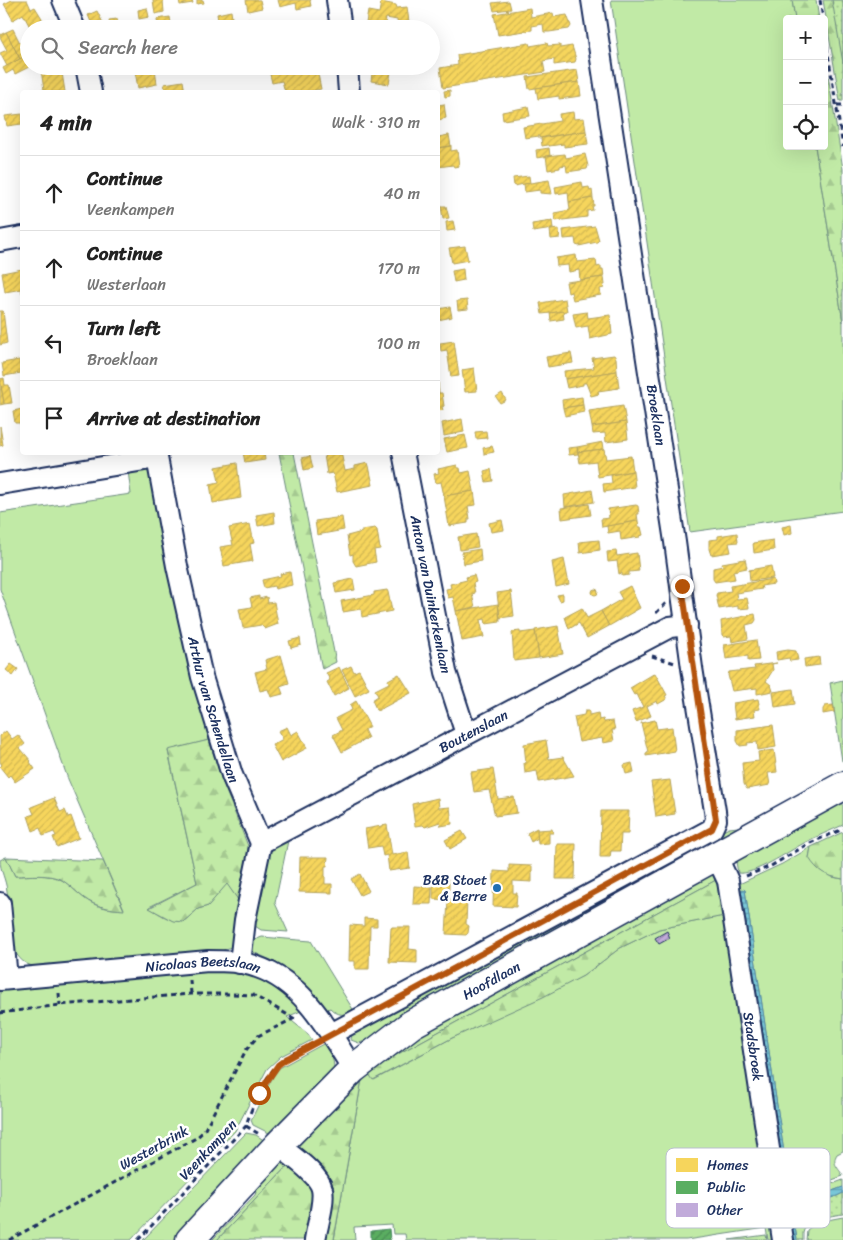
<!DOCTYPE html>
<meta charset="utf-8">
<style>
:root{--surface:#fff;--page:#f6f6f6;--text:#222;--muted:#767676;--line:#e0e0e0}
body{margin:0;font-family:Sriracha,sans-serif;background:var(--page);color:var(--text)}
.controls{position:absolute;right:15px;top:15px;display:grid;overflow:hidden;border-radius:5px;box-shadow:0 5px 20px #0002}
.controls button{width:45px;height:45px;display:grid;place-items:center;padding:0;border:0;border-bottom:1px solid var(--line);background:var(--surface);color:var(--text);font:25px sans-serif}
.stop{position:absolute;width:15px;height:15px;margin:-11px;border:4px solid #b45309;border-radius:50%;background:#fff}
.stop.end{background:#b45309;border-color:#fff;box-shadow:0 1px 5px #0008}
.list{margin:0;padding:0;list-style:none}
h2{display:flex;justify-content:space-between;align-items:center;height:65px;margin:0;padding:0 20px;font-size:21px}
h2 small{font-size:16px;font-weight:400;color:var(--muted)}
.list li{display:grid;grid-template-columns:32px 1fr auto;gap:15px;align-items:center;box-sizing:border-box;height:75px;padding:0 20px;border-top:1px solid var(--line)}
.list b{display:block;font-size:19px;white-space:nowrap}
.list p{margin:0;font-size:16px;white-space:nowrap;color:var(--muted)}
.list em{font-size:16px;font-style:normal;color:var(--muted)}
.icon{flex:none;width:28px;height:28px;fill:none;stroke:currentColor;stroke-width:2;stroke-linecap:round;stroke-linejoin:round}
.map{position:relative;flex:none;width:843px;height:1240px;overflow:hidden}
.search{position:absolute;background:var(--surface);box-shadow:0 5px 20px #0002;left:20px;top:20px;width:420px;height:55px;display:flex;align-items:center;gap:12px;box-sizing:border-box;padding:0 18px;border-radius:28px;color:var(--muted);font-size:19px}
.panel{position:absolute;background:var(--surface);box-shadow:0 5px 20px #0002;left:20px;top:90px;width:420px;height:365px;border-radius:5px}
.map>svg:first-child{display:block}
.grass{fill:#c1eaa6;stroke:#6e8c82;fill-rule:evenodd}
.forest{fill:url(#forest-firs);stroke:#6e8c82}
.park{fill:url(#park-dots);stroke:#6e8c82}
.water{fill:url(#water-rules);stroke:#538aa7}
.homes{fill:url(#homes-hatch);stroke:#b4a35d}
.public{fill:url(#public-hatch);stroke:#478860}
.building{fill:url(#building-hatch);stroke:#1b2f5e}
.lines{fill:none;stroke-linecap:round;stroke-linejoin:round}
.street-casing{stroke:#1b2f5e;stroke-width:24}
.secondary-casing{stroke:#1b2f5e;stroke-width:31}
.path{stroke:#1b2f5e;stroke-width:3;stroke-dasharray:5 4;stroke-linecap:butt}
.street{stroke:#fff;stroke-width:20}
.secondary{stroke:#fff;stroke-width:28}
.route{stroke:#b45309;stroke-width:6}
.poi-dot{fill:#1f6fb2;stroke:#fff;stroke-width:2}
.labels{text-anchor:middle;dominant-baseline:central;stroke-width:5;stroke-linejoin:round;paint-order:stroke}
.street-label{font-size:14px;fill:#1b2f5e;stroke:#fff}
.poi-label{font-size:14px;fill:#1b2f5e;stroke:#fff;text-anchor:end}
.key{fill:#fff;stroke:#bbc1cf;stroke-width:1}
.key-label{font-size:14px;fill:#1b2f5e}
</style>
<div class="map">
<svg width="843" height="1240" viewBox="0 0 843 1240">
<defs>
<pattern id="forest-firs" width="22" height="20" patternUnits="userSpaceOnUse" patternTransform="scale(1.25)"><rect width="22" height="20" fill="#c1eaa6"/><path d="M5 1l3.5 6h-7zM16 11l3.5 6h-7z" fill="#a5c991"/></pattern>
<pattern id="park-dots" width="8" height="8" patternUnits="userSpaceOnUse" patternTransform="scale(1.25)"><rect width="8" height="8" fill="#c1eaa6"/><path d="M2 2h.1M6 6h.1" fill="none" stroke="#a5c991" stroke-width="1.8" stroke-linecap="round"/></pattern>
<pattern id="water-rules" width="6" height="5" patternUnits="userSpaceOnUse" patternTransform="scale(1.25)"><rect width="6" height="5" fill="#79c7d8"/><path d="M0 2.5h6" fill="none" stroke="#62a2b2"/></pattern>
<pattern id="homes-hatch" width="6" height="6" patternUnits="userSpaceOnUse" patternTransform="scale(1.25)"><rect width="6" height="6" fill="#f6d55c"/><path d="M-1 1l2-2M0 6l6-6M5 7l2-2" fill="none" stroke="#d2b752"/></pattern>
<pattern id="public-hatch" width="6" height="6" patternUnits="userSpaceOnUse" patternTransform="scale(1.25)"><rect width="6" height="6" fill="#5aae61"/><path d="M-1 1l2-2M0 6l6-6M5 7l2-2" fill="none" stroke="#4a8e53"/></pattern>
<pattern id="building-hatch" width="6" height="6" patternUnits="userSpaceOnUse" patternTransform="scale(1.25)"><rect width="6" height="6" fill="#c1abda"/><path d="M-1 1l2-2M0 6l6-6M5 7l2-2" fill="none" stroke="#9c8cb4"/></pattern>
</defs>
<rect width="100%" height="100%" fill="#fff"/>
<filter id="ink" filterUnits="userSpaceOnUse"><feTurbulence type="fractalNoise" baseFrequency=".02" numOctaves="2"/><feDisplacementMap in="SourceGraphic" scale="10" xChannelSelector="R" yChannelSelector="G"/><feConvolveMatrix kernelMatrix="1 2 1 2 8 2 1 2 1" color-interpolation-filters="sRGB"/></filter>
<g filter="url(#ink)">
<g class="grass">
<polygon points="611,0 792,0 795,19 787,19 787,146 815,146 843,322 843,511 690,532"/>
<path d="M151,468L177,607L209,740L168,751L197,883L149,907C161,915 169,921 183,922L198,909L208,906L227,883L241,904L236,942L231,947L221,951L32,966C3,957 11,915 7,891C6,880 0,870 0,860L6,857L15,876C29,876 49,873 62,880C70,885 76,892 84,898C95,907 110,910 124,909L68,779L0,589V513L131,494L128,471Z"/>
<polygon points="843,770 843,776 715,844 712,841 713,836 729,828 738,827"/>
<path d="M843,797V825C830,831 817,836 804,843C789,851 753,876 738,873L736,862L740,856Z"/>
<polygon points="289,836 275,903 288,932 261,930 252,924 269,849"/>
<polygon points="705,844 707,848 372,1039 359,1043 351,1040 352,1033"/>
<path d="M811,847L809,858L832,877L843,879V1151L837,1154C831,1164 839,1168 843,1176L832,1180L813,1170L825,1166L824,1163L814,1165L807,1162L803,1164V1175L795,1189L794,1199L797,1207L807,1221L803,1233V1240H797L745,890H741L794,1240H787L737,885L782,864Z"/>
<path d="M703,872H718L778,1240H768L766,1228L686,1240H406L405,1234H393L392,1225L354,1227L355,1240H334L363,1073L394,1049ZM716,880L723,916L659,929L620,948L583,976L452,1038L374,1080L367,1071Z"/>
<path d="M262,937L311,941L354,1011C345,1016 338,1016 330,1008L326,1010L298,977L273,961L253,952L251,950L252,941Z"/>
<polygon points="203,970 245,971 270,981 301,1007 301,1011 287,1017 308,1034 312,1040 281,1056 267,1069 235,1131 131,1240 0,1240 0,988"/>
<path d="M325,1043C331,1055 336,1061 333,1075L271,1134L253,1125L251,1120L273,1076L279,1068Z"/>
<polygon points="246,1133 256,1135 265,1141 206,1208 175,1240 143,1240"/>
<polygon points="283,1156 291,1162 217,1240 212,1240 255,1195 260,1181"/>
<polygon points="809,1174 835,1183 843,1180 843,1187 824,1194 802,1196 800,1201 798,1201 797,1192 801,1182 806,1182 815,1189 816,1188 806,1179"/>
<polygon points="843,1217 843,1240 806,1240 807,1230 817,1222"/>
<polygon points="766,1235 767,1240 729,1240"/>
</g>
<g class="forest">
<polygon points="792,0 816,0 819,19 795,19"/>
<polygon points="823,0 843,0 843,101 840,101"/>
<polygon points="824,50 843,169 843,322 815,146 824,146"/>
<polygon points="279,453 294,453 336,662 322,669"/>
<polygon points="843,680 843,761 842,761 830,683"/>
<polygon points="209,740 222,781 248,846 241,904 227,884 208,906 198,909 183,922 173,921 149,908 197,883 168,750"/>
<path d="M843,832V879C826,876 818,872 809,858L811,847Z"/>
<path d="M6,857L103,861L124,910C110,909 96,907 84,898C76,892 70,885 62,880C49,873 29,876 15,876Z"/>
<polygon points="716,880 724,916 659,929 620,948 583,976 543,997 452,1038 373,1080 367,1071"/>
<polygon points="363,1073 334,1239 337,1240 320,1240 329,1187 290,1150"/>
<polygon points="291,1162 314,1183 309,1240 217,1240"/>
</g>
<g class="park">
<polygon points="832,0 843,0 843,63"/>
<path d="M843,1193V1214C823,1216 808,1226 798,1201C814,1202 829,1201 843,1193Z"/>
</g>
<g class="water">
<polygon points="743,889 745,890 797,1240 794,1240 741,890"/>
<path d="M843,1187V1193C830,1200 816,1203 800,1201L802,1196L824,1194Z"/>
</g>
<g class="homes">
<polygon points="12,0 27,0 31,9 35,7 43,20 30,27 23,14 13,20 4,4"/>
<polygon points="153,0 163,0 164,12 155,14"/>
<polygon points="179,0 192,0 193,3 180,5"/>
<polygon points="197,0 203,0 204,3 197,4"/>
<polygon points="246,0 260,0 262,8 248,11"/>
<polygon points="278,0 311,0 310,1 311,6 297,9 296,3 280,7"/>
<polygon points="509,1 511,9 494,11 492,3"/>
<polygon points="381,2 396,5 397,8 407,7 410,29 398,29 397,20 386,18 384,29 365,29 368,11 379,13"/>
<polygon points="147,8 149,17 139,19 138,10"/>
<polygon points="530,8 531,17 553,13 554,17 567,15 571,26 569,29 549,32 544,32 543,24 532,26 532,30 498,35 494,14"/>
<polygon points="97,11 104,25 94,29 88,15"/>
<polygon points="231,11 232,18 218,20 217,14"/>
<polygon points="170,17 172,29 158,29 157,19"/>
<polygon points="117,19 118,24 110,25 109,20"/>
<polygon points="249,19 250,26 243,28 242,20"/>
<polygon points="289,22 291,29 273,29 272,26"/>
<polygon points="312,25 313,29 295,29"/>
<polygon points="13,29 20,43 23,41 29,52 29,54 20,59 6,32"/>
<polygon points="6,32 20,59 7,66 0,53 7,50 0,37 0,35"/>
<polygon points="529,43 530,46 547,43 548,46 560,45 560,48 572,46 576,59 575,62 554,65 554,59 543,61 545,72 443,88 440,68 458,65 457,55"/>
<polygon points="29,54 29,66 31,66 15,74 13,70 6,74 3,68"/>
<polygon points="39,66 61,66 65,92 35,92 35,91 44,90 41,70 40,70"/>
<polygon points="134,66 159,66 155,68 157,84 138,88"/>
<polygon points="288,66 294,66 296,74 317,69 321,89 306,92 285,92 282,81 272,83 269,70"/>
<polygon points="373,66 403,66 403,68 392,66 389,84 371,81"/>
<polygon points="577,70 579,82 529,89 527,77"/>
<polygon points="183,81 185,92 166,92 164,84"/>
<polygon points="579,82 581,96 559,99 559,96 538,99 536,88"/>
<polygon points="450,90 450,96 445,97 444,91"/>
<polygon points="444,104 446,118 438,120 438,105"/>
<polygon points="528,107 530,116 503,120 502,112"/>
<polygon points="573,112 574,119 584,118 586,131 539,138 539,136 525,138 523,127 560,121 559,114"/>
<polygon points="22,114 22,124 7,126 5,116"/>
<polygon points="586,131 588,144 564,147 564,144 549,146 548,145 542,146 541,138"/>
<polygon points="438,133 438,137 449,135 451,146 438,148"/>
<polygon points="451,146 451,151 457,150 459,166 454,167 453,165 438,167 438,148"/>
<polygon points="549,148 550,156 537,158 536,150"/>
<polygon points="565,154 566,158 585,154 588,166 587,169 567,172 566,165 560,166 560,168 548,170 546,156"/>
<polygon points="529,176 530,183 514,186 513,178"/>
<polygon points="549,180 552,194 540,193 540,190 525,192 524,184"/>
<polygon points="582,182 583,188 589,187 590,191 592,190 593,198 569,202 568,192 556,194 555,187"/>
<polygon points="593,198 594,206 592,206 593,210 587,211 587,217 555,221 554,213 570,210 569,202"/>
<polygon points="441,206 446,206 449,218 443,219"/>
<polygon points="453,221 455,230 447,231 446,222"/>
<polygon points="552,221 553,229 533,232 532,224"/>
<polygon points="595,226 599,240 597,242 579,246 576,245 575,238 564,239 563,230"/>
<polygon points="559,229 560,238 551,239 550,230"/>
<polygon points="465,246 468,260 452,263 449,248"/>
<polygon points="576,255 577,262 596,260 597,267 601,266 601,269 603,269 604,277 580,280 579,270 569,272 568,265 557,266 556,258"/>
<polygon points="22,269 22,293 22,289 5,292 2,273"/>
<polygon points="463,269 464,280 454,282 452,271"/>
<polygon points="604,277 605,285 603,285 604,288 600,289 601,295 573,300 571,292 568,293 566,282"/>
<polygon points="565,299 567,311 542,314 540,303"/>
<polygon points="467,300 468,309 458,310 457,301"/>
<polygon points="450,307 452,317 438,320 438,309"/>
<polygon points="0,311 3,311 7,343 0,345"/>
<polygon points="563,311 564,319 551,321 550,313"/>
<polygon points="587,312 588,318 610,315 612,334 590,339 588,326 576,328 573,314"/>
<polygon points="454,341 459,376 451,377 447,350 441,351 440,343"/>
<polygon points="571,353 573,363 548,367 546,357"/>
<polygon points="614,355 616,358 617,371 565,379 564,371 594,368 592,358"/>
<polygon points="19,360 21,373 4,376 2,363"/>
<polygon points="474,368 477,391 465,392 462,370"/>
<polygon points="617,371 619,388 598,391 599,394 591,396 586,383 583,383 583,385 567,388 565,379"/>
<polygon points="4,378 5,385 9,385 12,403 4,404 0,380 0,379"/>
<polygon points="0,380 4,404 0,405"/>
<polygon points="438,383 439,393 442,393 444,406 442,407 443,410 438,411"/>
<polygon points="502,393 506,400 500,403 496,397"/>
<polygon points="582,397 583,405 563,408 562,400"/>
<polygon points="583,405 584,412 565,416 563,408"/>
<polygon points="623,406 626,422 592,427 589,411"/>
<polygon points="22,409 22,429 21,429 20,423 15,423 13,411"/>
<polygon points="462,419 464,432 444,436 442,423"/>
<polygon points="626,422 628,439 606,442 605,433 593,434 592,427"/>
<polygon points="0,426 3,445 0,446"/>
<polygon points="486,431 487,438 476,439 475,432"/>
<polygon points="465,435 468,448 447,452 444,439"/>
<polygon points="603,442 604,449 578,452 577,447"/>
<polygon points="492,446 494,452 484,454 483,448"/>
<polygon points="577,447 578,454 569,455 568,448"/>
<polygon points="604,449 606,459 631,456 633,471 598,477 596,461 580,463 578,452"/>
<polygon points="243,452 264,452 265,460 245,463"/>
<polygon points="341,452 345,471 355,469 355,466 368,463 369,466 373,485 337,492 333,473 327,474 324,455"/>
<polygon points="310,456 313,468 304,470 302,458"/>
<polygon points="237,463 241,498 213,503 210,484 219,482 216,467"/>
<polygon points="457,465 458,468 460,468 461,473 470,471 474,491 444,496 441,482 436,483 434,474 439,473 438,469"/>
<polygon points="491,469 493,481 486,482 484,471"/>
<polygon points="633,471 635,487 604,492 603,484 612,483 611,475"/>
<polygon points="592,490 594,502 565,507 564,495"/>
<polygon points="474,491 476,505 468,506 470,519 468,519 468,523 449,526 444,496"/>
<polygon points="589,504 591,515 562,519 561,508"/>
<polygon points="636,505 638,506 639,514 637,514 638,521 602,527 601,519 609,518 608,509"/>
<polygon points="274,512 275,523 258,526 256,515"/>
<polygon points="342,517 344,530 317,535 315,521"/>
<polygon points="502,520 504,530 491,532 489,523"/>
<polygon points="638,521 639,527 641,527 643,535 640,536 640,537 621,540 620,531 608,533 607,526"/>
<polygon points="250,524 254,543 250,544 253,561 224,566 220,547 233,545 229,528"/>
<polygon points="791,525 792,533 784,535 782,527"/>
<polygon points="375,528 377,530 380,549 374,550 376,562 356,566 353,561 353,554 350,555 347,536 362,532 362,530"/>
<polygon points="737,533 738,542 729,543 731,552 711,555 709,549 709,540 718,539 718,536"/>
<polygon points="476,534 478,547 460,550 458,537"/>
<polygon points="599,540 600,550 580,553 579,542"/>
<polygon points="773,540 774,550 754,553 753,543"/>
<polygon points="480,549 481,561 464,564 462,552"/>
<polygon points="616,551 617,556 637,553 639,571 629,572 629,575 622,576 622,573 619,574 617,561 608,562 607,552"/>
<polygon points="564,559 569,584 556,587 552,562"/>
<polygon points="745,559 747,568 733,571 735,579 715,582 713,579 713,568 723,566 722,563"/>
<polygon points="771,566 773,578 750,581 749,570"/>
<polygon points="290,572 292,585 275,589 274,586 264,588 262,580 281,576 280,574"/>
<polygon points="474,575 476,582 473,583 475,593 472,594 475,607 456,611 453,597 448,598 446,589 451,588 450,584 467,580 466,577"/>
<polygon points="353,579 355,590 336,593 334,583"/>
<polygon points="773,579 774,584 761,586 762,589 736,593 737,599 747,598 749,608 738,609 738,606 719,609 716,595 717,593 731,591 730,586"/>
<polygon points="630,586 640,608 609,626 601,611 622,599 618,592"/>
<circle cx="595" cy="592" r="3"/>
<polygon points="387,590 388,592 392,611 362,617 361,609 343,612 341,601 374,595 374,592"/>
<polygon points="511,591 514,616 500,618 497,593"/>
<polygon points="563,594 563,600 560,601 557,595"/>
<polygon points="259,596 259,599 267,597 268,603 274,602 278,624 265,629 261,625 243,628 239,609 252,607 250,598"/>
<polygon points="498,604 500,622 486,624 485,619 480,620 484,637 462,641 456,611"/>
<polygon points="582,608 587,618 601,611 609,626 587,638 579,623 569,629 565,617"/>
<polygon points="755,614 756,620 754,623 746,625 748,639 732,642 731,636 724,637 722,635 721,621"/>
<polygon points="558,626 563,654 539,658 535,630"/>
<polygon points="520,631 520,633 535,631 539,658 514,661 512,632"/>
<polygon points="300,638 301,645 291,648 289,641"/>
<polygon points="756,640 759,660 748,661 748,656 726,659 724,645"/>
<polygon points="788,650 796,651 798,660 790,661 789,658 777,660 776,652"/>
<polygon points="281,655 289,683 280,686 283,694 271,697 268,689 260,691 255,672 267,669 265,660"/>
<polygon points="819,657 820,665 805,667 804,659"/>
<polygon points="777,663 772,664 773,670 766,681 771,685 773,691 757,694 757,688 732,691 728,675 729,672 755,669 754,666"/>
<polygon points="11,664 18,669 13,676 6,670"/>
<polygon points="351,666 354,672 359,670 369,689 355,696 342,670"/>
<polygon points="339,667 349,688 334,696 327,682 330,680 326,673"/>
<polygon points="655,673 667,695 665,696 667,699 658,704 657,701 647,706 651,716 636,722 632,711 643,707 637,694 634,695 630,688"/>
<polygon points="399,674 411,693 377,711 372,700 378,696 375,690 389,683 388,680"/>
<polygon points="793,689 795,704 775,707 773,692"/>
<polygon points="758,699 760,709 754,710 755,716 735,719 733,703"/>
<polygon points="356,701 370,727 364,730 368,738 342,752 333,735 342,730 336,718 352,710 350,705"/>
<polygon points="833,705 834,712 823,714 823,709 825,706"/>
<polygon points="585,711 589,711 589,715 598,713 599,720 603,719 604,722 613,721 615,730 612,730 614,741 603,743 602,738 579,742 574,717 584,715"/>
<polygon points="655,720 657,729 672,727 675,751 646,756 646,753 648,752 641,723"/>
<polygon points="773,725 776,747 758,750 757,742 747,743 748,745 740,746 737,741 737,730"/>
<polygon points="287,727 291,735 298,731 307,748 281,762 272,745 283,739 278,731"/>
<polygon points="6,731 12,739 18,735 25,744 20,748 31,761 30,762 35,769 15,782 10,775 8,777 0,767 2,765 0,762 0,736"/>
<polygon points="546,740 549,759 563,757 574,776 539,782 537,771 525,773 524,763 526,763 524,744"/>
<polygon points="774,750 777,772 768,773 770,785 747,789 744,784 742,763 759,761 758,752"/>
<polygon points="632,763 634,772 626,774 624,765"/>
<polygon points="493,769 498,799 514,797 517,813 495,816 489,790 474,792 471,772"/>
<polygon points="670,780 675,814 656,817 651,782"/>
<polygon points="54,798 60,812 65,810 68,817 71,816 79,838 57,847 53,837 56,836 54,832 43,836 40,828 33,831 28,816 34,814 31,807"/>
<polygon points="438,798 439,808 450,807 452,824 441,826 440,822 425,827 423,825 415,826 412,804"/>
<polygon points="601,811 629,811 628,834 621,834 620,851 611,851 610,857 600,857"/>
<polygon points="387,825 392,855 408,852 410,868 389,871 387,855 383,856 381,846 368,848 365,829"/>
<polygon points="537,828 538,838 531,842 527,833"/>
<polygon points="552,829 553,833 549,833 549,843 538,844 537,830"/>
<polygon points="462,831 467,839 450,849 445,840"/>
<polygon points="557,844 576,844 575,879 556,879"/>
<polygon points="300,857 328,857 327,866 325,866 325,884 332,884 332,893 299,892"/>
<polygon points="509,865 532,866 532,882 513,881 513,893 517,893 516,907 493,906 494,871 509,872"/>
<polygon points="360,874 369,891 360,895 351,879"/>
<polygon points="446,876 449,881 449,899 467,900 466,924 469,926 468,933 466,935 446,934 448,900 433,899 433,884"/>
<polygon points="414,886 432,887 431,904 413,904"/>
<polygon points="364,918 377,919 377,926 370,926 369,969 355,969 355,961 349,961 350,925 364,926"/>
<polygon points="391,927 410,927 409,949 417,950 417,963 389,962"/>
</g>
<polygon class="public" points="389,1229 390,1240 371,1240 371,1231"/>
<polygon class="building" points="667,931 670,938 659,944 655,938"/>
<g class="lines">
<g class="street-casing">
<g id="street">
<polyline points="63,0 75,29"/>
<polyline points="337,0 341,29"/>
<polyline points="86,66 91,92"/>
<polyline points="347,66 349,92"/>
<polyline points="0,241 22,237"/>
<path id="s1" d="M156,452L177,566L202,677L232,775L261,843L245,920L240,963"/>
<path id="s2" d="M403,452L446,672L466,734"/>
<polyline points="0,484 157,458"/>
<path id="s3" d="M261,843L670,627L687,625"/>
<path id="s4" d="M716,855L728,881L783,1240"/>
<polyline points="0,903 7,979"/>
<path id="s5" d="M0,980L208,961C224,961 242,961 257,967C304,983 328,1030 353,1069"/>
<polyline points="331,1034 712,829 716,820 715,811 692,668 675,542 592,0"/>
<path d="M278,1145C290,1155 319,1174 322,1189C325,1202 317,1226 315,1240"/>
</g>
</g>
<g class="secondary-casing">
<g id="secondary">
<path id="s6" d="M190,1240L278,1145L353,1069L412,1024L843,786"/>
</g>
</g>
<g class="path">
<polyline points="820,0 823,19"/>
<polyline points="824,29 843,147"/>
<polyline points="837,105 843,105"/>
<polyline points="656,613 666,603"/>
<polyline points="652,656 675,663"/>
<polyline points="746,876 771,866 808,844 843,829"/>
<polyline points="190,980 191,994"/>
<polyline points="59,993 60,1005"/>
<polyline points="0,1013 60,1005 191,994 231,994 253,995 295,1019"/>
<polyline points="246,1126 259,1134"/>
<polyline points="9,1240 196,1138 204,1131 246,1050 258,1036 297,1017"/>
<path d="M138,1240L246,1126C252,1105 265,1076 282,1061C292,1053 306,1048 317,1042"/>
</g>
<use href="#street" class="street"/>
<use href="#secondary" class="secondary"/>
</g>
</g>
<g class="lines" filter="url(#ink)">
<polyline class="route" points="259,1093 278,1065 286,1059 712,829 716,820 682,586"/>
</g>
<circle class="poi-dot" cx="497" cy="888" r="5"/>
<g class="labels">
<g class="street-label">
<text transform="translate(656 415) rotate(81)">Broeklaan</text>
<text stroke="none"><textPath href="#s2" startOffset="145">Anton van Duinkerkenlaan</textPath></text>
<text stroke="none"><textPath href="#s1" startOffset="264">Arthur van Schendellaan</textPath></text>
<text stroke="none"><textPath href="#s3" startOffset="240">Boutenslaan</textPath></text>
<text stroke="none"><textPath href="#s5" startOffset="204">Nicolaas Beetslaan</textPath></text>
<text stroke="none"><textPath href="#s6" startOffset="401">Hoofdlaan</textPath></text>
<text stroke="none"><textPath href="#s4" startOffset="196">Stadsbroek</textPath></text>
<text transform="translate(154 1148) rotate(-29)">Westerbrink</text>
<text transform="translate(208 1150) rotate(-47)">Veenkampen</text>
</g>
<g class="poi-label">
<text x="487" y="880">B&amp;B Stoet<tspan x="487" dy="16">&amp; Berre</tspan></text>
</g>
</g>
<rect x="666" y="1148" width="164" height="80" rx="8" class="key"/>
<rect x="676" y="1158" width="22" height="14" fill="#f6d55c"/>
<rect x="676" y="1181" width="22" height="13" fill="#5aae61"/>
<rect x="676" y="1203" width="22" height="14" fill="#c1abda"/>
<g class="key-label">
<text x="707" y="1170">Homes</text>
<text x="707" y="1192">Public</text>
<text x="707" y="1215">Other</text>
</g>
</svg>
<div class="controls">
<button>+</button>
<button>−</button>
<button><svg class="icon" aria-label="locate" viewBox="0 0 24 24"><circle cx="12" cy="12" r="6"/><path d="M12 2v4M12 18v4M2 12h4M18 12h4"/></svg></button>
</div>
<div class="stop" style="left:259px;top:1093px"></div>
<div class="stop end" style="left:682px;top:586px"></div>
<div class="search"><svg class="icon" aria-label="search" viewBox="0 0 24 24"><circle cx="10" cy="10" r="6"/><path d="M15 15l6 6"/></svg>Search here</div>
<section class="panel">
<h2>4 min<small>Walk · 310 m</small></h2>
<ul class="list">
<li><svg class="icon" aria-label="ahead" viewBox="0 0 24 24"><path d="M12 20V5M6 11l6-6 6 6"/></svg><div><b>Continue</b><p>Veenkampen</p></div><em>40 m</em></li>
<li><svg class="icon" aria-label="ahead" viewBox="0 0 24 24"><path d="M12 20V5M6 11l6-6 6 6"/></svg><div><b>Continue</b><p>Westerlaan</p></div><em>170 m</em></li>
<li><svg class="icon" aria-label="left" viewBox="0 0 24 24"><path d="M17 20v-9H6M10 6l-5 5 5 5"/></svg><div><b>Turn left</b><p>Broeklaan</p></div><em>100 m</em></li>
<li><svg class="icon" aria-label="arrive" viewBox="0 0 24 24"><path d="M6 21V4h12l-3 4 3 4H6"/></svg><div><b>Arrive at destination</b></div></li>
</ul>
</section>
</div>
